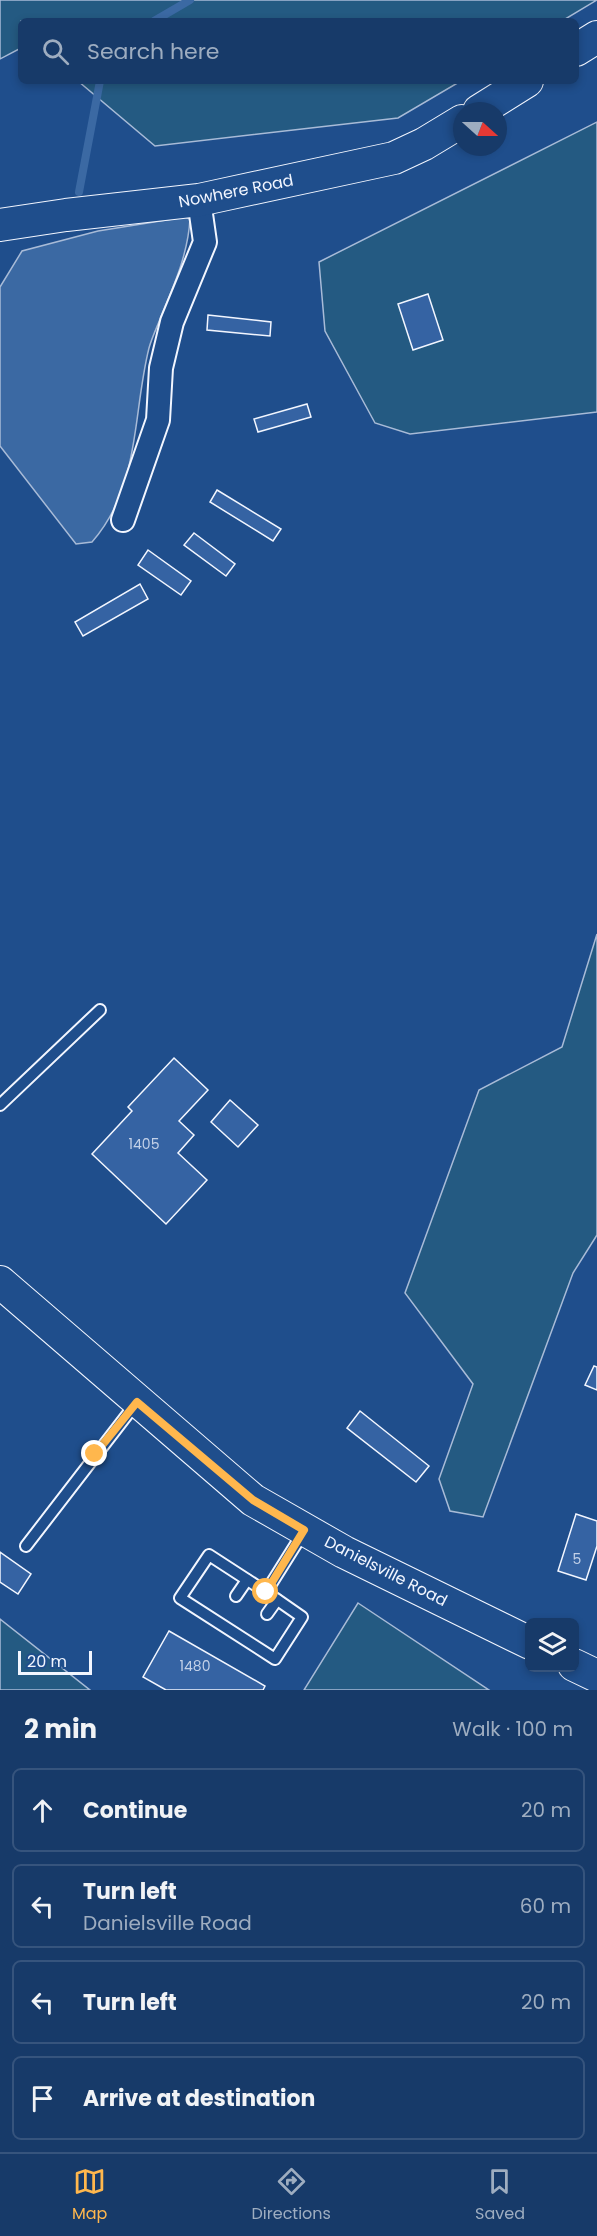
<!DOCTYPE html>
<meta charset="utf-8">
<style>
:root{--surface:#173a69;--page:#20416f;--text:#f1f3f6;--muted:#9eadc0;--line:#36547d;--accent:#ffb74d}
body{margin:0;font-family:Poppins,sans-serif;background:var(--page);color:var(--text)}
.controls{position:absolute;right:18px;bottom:18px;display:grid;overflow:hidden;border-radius:9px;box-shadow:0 3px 9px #0003}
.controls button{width:54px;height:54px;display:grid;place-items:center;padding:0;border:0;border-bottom:2px solid var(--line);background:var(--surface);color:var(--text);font:30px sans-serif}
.compass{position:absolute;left:453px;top:102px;width:54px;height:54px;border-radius:50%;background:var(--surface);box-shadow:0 3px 9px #0003;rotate:111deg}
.scale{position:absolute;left:18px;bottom:15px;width:74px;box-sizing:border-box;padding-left:6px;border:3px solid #f2f6ff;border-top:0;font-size:16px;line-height:21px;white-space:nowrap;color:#f2f6ff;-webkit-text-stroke:4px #1f4e8c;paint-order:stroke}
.stop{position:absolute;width:18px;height:18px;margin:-14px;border:4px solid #ffb74d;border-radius:50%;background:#fff}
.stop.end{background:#ffb74d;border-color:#fff;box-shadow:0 2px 6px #0008}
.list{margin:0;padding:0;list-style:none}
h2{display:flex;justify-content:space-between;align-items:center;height:78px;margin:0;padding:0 24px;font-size:26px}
h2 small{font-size:20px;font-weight:400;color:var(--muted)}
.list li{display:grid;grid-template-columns:39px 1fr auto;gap:18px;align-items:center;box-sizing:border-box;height:84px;margin:0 12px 12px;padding:0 12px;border:2px solid var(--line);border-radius:9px}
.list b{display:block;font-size:22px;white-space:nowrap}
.list p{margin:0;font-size:20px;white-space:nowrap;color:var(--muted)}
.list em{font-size:20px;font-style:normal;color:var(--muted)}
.icon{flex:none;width:33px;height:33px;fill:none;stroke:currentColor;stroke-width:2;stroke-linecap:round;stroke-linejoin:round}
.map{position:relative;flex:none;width:597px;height:1690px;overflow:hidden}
.search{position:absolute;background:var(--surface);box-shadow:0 3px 9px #0003;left:18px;right:18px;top:18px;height:66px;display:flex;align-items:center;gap:15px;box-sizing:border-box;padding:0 21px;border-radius:9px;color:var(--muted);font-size:22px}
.sheet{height:462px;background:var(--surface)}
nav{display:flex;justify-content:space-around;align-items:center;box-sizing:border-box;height:84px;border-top:2px solid var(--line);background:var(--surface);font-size:16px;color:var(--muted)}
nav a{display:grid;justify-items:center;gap:3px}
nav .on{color:var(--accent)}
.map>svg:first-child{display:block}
.green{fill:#245a82;stroke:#a8bbd7;stroke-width:1.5}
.water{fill:#3b69a3;stroke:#a8bbd7;stroke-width:1.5}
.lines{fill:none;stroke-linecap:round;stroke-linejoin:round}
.stream{stroke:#3b69a3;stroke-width:8}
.building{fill:#3563a3;stroke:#f2f6ff;stroke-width:1.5}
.lane-casing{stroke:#f2f6ff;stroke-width:14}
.street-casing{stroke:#f2f6ff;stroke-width:26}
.secondary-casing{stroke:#f2f6ff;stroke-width:34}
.lane{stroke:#1f4e8c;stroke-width:10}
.street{stroke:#1f4e8c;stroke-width:22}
.secondary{stroke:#1f4e8c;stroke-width:32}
.route{stroke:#ffb74d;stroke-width:8}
.labels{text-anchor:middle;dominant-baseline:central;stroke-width:4.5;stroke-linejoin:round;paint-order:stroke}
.number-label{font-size:14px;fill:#c3d1e8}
.street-label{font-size:16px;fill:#f2f6ff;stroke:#1f4e8c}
</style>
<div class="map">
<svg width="597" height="1690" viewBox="0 0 597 1690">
<rect width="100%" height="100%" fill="#1f4e8c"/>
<g class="green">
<polygon points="0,0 597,0 562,21 21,21 21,48 0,59"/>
<polygon points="78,81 461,81 398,118 155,146"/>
<polygon points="597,122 597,412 410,434 375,423 325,331 319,262"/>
<polygon points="597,934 597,1235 573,1273 483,1517 450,1511 439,1479 473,1384 405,1293 479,1090 562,1047"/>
<polygon points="358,1603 489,1690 304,1690"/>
<polygon points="0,1619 90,1690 0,1690"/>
</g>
<path class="water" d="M185,217L190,219C188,253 175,283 162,314C158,325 152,337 149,348C132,416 141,486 92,542L76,544L0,446V287L22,251L98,231Z"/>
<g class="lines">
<g class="stream">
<polyline points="154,21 190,0"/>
<polyline points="79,192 100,81"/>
</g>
</g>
<g class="building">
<polygon points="428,294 443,340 413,350 398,304"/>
<polygon points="208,315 271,322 270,336 207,330"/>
<polygon points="307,404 311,417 258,432 254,419"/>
<polygon points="217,490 281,529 273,541 210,502"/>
<polygon points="194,533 235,564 226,576 184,545"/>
<polygon points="148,550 191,581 181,595 138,565"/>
<polygon points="140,584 148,599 83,636 75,622"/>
<polygon points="174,1058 208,1090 179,1121 194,1135 178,1153 207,1180 166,1224 92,1154 132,1111 128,1107"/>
<polygon points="230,1100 258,1125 238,1147 211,1122"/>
<polygon points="594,1366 597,1367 597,1390 585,1385"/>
<polygon points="360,1411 429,1466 416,1482 347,1428"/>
<polygon points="576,1514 597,1521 597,1546 586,1580 558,1571"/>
<polygon points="0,1552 31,1574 18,1594 0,1582"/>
<polygon points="169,1631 265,1686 263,1690 166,1690 143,1677"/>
</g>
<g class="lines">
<g class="lane-casing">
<g id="lane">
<polyline points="0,1105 100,1010"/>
<polyline points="26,1546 137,1402"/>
<polyline points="266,1592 209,1555 180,1598 275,1659 302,1617 266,1592 303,1533"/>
<polyline points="236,1596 247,1580"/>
<polyline points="267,1614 277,1600"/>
</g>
</g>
<g class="street-casing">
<polyline id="street" points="123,520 158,420 161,368 172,322 205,242 199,200"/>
</g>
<g class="secondary-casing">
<g id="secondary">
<polyline points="576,50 597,37"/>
<polyline points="479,111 527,81"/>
<polyline points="0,225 66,215 199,200 394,158 424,144 462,121"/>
<polyline points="0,1282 253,1500 344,1552 530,1643"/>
<polyline points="574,1665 597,1676"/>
</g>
</g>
<use href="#lane" class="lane"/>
<use href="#street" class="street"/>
<use href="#secondary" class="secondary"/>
</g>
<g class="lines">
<polyline class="route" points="95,1454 137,1402 253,1500 304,1530 266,1592"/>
</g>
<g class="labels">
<g class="number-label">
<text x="144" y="1144">1405</text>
<text x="577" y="1559">5</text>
<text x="195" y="1666">1480</text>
</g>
<g class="street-label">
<text transform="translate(236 191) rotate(-11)">Nowhere Road</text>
<text transform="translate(386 1571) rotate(27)">Danielsville Road</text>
</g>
</g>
</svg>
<div class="controls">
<button><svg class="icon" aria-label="layers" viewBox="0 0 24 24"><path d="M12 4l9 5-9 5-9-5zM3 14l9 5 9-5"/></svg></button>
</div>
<svg class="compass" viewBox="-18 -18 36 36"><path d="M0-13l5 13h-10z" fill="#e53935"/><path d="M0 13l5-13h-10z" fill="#9eadc0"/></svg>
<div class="scale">20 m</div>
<div class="stop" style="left:266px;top:1592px"></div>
<div class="stop end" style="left:95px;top:1454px"></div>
<div class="search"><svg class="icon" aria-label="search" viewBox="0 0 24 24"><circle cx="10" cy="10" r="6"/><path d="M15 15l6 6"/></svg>Search here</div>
</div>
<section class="sheet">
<h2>2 min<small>Walk · 100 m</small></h2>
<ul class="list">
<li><svg class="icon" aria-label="ahead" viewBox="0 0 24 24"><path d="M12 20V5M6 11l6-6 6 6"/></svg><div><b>Continue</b></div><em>20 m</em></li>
<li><svg class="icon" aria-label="left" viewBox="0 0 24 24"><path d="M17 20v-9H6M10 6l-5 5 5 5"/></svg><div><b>Turn left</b><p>Danielsville Road</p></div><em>60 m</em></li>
<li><svg class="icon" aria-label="left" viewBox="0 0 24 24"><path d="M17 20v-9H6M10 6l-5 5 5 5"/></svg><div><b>Turn left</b></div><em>20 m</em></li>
<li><svg class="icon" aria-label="arrive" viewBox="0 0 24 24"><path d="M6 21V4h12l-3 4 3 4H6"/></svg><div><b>Arrive at destination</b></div></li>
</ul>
</section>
<nav>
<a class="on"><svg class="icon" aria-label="map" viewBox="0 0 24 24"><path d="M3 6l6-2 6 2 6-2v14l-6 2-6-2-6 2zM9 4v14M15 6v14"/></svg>Map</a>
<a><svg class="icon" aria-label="directions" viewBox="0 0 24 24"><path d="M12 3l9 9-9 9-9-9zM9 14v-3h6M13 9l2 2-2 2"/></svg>Directions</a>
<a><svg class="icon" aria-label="saved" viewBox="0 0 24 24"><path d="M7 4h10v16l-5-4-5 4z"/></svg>Saved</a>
</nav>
